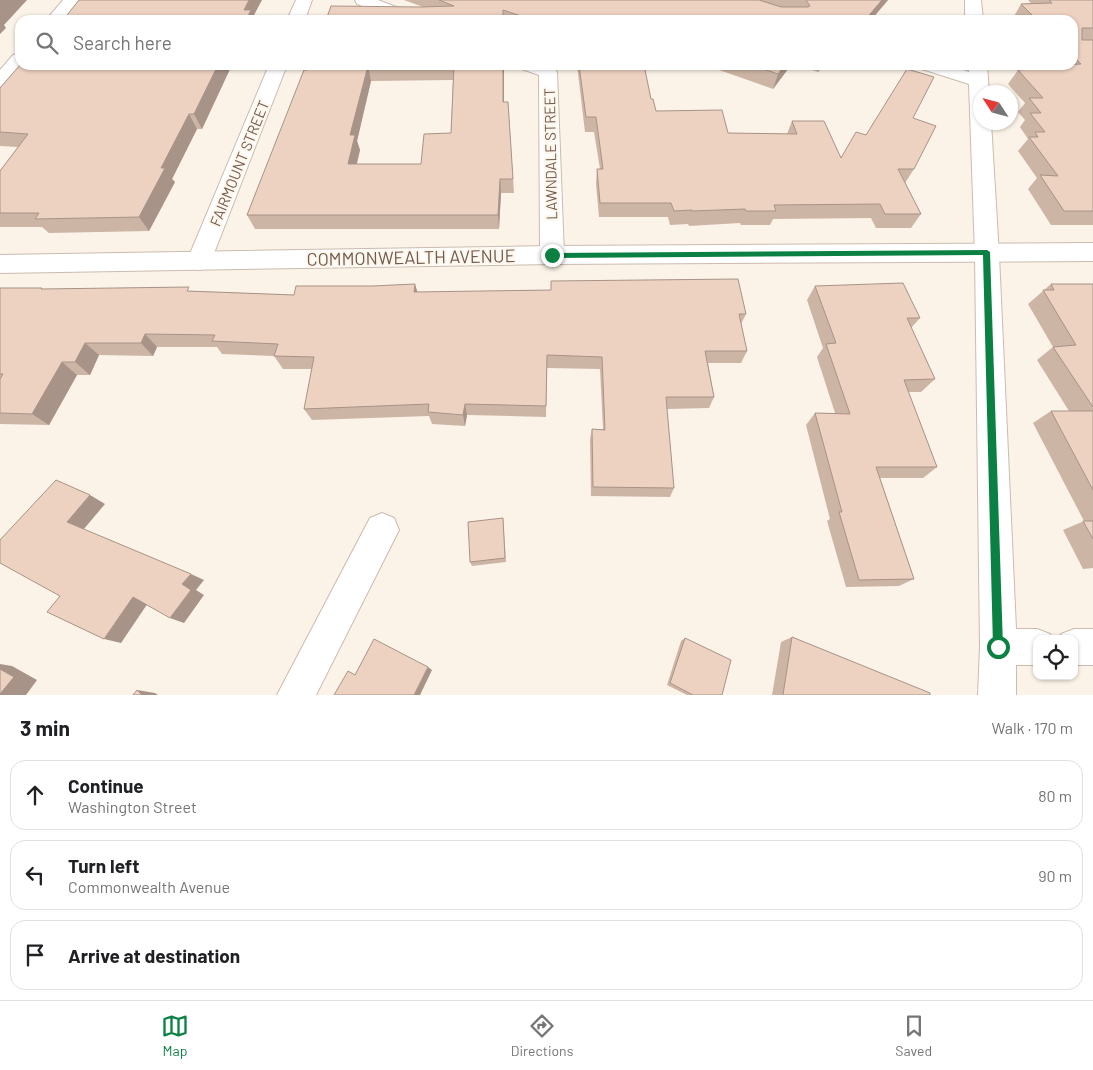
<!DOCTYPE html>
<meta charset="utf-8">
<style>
:root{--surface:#fff;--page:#f2f2f2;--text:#202124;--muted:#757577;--line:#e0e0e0;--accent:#0b8043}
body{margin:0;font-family:Barlow,sans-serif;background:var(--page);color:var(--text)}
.controls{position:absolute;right:15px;bottom:15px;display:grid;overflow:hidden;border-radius:10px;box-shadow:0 1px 4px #0004}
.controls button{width:45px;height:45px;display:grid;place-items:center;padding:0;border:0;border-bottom:1px solid var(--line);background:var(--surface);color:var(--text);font:25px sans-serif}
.compass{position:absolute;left:973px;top:85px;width:45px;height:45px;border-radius:50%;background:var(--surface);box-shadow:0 1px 4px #0004;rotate:306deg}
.stop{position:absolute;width:15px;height:15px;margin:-11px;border:4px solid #0b8043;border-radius:50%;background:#fff}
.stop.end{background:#0b8043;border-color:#fff;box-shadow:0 1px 5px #0008}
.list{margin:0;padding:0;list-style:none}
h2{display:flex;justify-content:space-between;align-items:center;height:65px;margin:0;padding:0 20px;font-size:21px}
h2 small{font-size:16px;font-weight:400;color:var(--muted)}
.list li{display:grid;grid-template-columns:32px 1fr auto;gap:15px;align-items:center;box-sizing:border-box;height:70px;margin:0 10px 10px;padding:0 10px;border:1px solid var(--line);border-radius:15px}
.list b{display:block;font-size:19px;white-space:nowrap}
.list p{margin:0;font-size:16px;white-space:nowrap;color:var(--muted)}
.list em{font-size:16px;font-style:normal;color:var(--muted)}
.icon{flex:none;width:28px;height:28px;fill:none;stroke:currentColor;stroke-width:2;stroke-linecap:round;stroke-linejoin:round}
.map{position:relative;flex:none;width:1093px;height:695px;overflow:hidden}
.search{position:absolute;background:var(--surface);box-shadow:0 1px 4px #0004;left:15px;right:15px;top:15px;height:55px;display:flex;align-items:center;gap:12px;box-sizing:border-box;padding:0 18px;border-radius:15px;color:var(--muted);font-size:19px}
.sheet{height:305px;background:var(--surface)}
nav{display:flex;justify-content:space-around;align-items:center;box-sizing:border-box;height:70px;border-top:1px solid var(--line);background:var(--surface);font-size:14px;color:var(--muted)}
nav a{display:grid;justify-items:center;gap:2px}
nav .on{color:var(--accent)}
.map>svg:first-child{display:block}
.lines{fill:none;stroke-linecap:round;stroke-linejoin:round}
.minor-casing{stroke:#ccbbae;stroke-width:2}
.tertiary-casing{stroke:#ccbbae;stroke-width:2}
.minor{fill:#fff;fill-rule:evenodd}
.tertiary{fill:#fff;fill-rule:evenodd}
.wall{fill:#cdb5a6;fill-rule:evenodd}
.shaded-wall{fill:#a79387}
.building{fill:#eed2c1;stroke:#a79387;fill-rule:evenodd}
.route{fill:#0b8043}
.labels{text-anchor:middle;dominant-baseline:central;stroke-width:4.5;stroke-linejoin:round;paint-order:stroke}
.far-street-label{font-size:15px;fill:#725a4d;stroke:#fef7ed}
.street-label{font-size:18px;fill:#725a4d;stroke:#fef7ed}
</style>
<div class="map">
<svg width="1093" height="695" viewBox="0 0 1093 695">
<rect width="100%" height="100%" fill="#fbf3e7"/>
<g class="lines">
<g class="minor-casing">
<g id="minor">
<polygon points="63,0 80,0 64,20 46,20"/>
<polygon points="296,0 312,0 305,20 287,20"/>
<polygon points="355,0 378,0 420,16 423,20 399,20 357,4"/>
<polygon points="965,0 981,0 983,20 965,20"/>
<polygon points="20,53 20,65 25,65 7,85 0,87 0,70 13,55"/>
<polygon points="269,65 287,65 211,261 208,268 199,270 190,268 187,261"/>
<path d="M520,65C531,65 550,61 557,72L564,255L561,261L552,264L543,261L540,255L539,75L522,69Z"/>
<polygon points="920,65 948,65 969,72 969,65 987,65 989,92 980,92 980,122 991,122 999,255 1016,629 1037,629 1050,634 1052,639 1037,639 1037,665 1016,665 1016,695 978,695 980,647 975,255 969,84 922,69"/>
<polygon points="382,513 394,518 399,530 316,695 277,695 370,518"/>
<polygon points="1074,629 1093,629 1093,665 1074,665 1074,639 1059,639 1061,634"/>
</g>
</g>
<g class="tertiary-casing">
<polygon id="tertiary" points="1093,243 1093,261 552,264 0,273 0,255 552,246"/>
</g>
<use href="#minor" class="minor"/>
<use href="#tertiary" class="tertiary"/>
</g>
<g class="wall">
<polygon points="404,0 888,0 871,20 326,20 423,7"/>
<polygon points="1028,0 1093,0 1093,225 1051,225 1028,189 1037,178 1018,151 1028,139 1020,127 1025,120 1018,112 1025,103 1008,84 1018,70 1038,69 1040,66 1073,65 1073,20 1015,20 1013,18 1021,4 1031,3"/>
<polygon points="20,65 238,65 236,69 230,69 202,129 197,129 172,179 175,182 149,231 49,233 42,227 0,227 0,171 18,147 0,146 0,88"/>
<path d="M309,65H504V102H508L514,193H501L499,229H255L247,215ZM453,80L451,133L421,164H357L360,150L357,141L371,81Z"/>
<polygon points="577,65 644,65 651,99 656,111 728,133 787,134 792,121 841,158 866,135 913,118 914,169 905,183 921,214 911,228 876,228 871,218 773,219 770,225 741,225 740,223 689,226 688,224 670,225 668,217 599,217 596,184 597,169 600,169 594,132 585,132"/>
<polygon points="705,65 791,65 773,89"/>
<polygon points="799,65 832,65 828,70 822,68 818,72"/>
<polygon points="551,281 746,314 741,324 747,351 741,363 708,363 714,397 709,408 667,409 674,488 670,497 591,496 590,440 592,429 603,429 600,369 547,368 546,417 467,415 465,426 432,424 429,416 312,420 304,409 312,369 283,369 274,356 222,354 217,347 157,347 153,356 99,355 90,375 77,375 49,425 0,424 0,288 43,289 191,291 294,295 551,290"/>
<polygon points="1051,284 1093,284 1093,568 1083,569 1063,530 1084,521 1033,423 1051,411 1069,411 1037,360 1053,347 1028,304"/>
<polygon points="815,286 920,318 911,328 935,379 921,392 908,392 937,467 923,478 880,478 914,579 899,586 846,587 827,521 830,519 806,425 815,413 835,413 817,357 823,348 807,300"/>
<polygon points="503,518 506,562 472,566 470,562"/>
<polygon points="792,637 930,695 772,695 781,642"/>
<polygon points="685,638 722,695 687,695 667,685 681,641"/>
</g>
<g class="shaded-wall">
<polygon points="0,0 27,0 4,25 6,28 0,34"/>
<polygon points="249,0 262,0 253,17 255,20 246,20 244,10"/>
<polygon points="882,0 888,0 871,20 865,20"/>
<polygon points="218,65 228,65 230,69 202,129 194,114"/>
<polygon points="234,65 238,65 236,69"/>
<polygon points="503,65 504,65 504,117 503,102"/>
<polygon points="785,65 791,65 773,89 778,74"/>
<polygon points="821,65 823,65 818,72"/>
<polygon points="368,66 371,81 357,141 360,150 353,178 348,164 350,135"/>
<polygon points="189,114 197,129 172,179 175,182 149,231 139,217 161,168"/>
<polygon points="500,179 501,193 499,229 498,215"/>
<polygon points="415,284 419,297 414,292"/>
<polygon points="145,334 157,347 153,356 141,343"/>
<polygon points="85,343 99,355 90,375 75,362"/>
<polygon points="62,362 77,375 49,425 32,414"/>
<polygon points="465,404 467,415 465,426 463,415"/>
<polygon points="90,495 105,504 83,530 67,522"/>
<polygon points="191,574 204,580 196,590 204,595 184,623 170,618 182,584"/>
<polygon points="133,597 148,603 121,643 104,639"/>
<polygon points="0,664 12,666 37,680 26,695 0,695"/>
<polygon points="428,667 432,670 420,695 414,695"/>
<polygon points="137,690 155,693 158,695 142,695"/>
</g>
<g class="building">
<polygon points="79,0 249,0 244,10 251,10 246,20 63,20"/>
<polygon points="439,0 759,0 781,7 808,7 810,6 806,0 882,0 865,20 533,20 503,10 503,20 326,20 331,6 421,7 454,6"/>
<polygon points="1049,0 1093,0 1093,28 1082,28 1082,40 1093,40 1093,211 1064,211 1040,175 1058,176 1029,137 1038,137 1035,132 1045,132 1030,113 1041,113 1029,98 1043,98 1018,70 1043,68 1040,66 1081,64 1073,56 1073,20 1037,20 1021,4 1052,3"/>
<polygon points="20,65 218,65 194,114 189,114 161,168 165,168 139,217 35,219 39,213 0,213 0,171 28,134 0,132 0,88"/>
<path d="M309,65H503V102H508L513,179H500L498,215H247L304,70H307ZM454,65L451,133L424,134L421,164H348L355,135H350L368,66Z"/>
<polygon points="579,65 644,65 651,99 653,99 656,111 722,110 728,133 797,134 792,121 824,121 841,158 856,132 866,135 907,69 934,77 913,118 936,126 914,169 898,169 921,214 885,214 880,204 774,205 776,211 746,211 745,209 692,211 692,210 674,211 671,203 600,203 597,169 603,169 596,117 586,117"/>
<polygon points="752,65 785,65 778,74"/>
<polygon points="738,279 746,314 739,314 747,351 705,351 714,397 666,397 674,488 593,487 592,429 605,430 602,357 547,355 546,406 465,404 463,415 428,412 429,404 304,409 314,357 274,356 278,344 212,341 215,335 145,334 141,343 85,343 75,362 62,362 32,414 0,413 0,379 3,374 0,374 0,288 42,288 41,289 189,287 187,291 294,295 296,286 372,286 415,284 414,292 551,290 551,281"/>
<polygon points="903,283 920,318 907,318 935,379 904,380 937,467 876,467 914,579 859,580 839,512 842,512 815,413 850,414 826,344 836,343 815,286"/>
<polygon points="1051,284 1093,284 1093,407 1053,347 1076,345 1043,290 1054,290"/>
<polygon points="1051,411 1093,411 1093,490"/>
<polygon points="56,480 90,495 67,522 191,574 182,584 191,590 170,618 133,597 104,639 47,612 60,596 0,563 0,540"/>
<polygon points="503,518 505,558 470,562 468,522"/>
<polygon points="1083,521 1093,521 1093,539"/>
<polygon points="792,637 930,693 930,695 783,695"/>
<polygon points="685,638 731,660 722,695 693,695 670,683"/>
<polygon points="374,639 428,667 414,695 334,695 348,671 355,675"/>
<polygon points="0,669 14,677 0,694"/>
<polygon points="137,690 142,695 133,695"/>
</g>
<polygon class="route" points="987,250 990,252 1003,647 1002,651 998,653 994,651 993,647 983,255 552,258 548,255 552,253"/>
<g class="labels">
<g class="far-street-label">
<text transform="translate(550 154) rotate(-91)">LAWNDALE STREET</text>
<text transform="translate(239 163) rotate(-68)">FAIRMOUNT STREET</text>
</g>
<g class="street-label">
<text transform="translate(411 257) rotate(-1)">COMMONWEALTH AVENUE</text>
</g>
</g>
</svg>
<div class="controls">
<button><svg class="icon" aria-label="locate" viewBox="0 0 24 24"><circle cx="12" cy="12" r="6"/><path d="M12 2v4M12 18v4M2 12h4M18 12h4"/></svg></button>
</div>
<svg class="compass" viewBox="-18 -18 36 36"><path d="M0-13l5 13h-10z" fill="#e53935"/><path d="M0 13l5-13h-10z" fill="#757577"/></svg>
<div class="stop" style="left:998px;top:647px"></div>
<div class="stop end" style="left:552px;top:255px"></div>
<div class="search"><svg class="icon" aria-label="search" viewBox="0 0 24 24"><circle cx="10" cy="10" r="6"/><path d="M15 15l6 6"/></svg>Search here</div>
</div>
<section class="sheet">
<h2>3 min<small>Walk · 170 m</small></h2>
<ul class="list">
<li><svg class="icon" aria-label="ahead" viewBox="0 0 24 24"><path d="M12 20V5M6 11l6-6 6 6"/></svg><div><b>Continue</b><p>Washington Street</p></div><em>80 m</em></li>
<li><svg class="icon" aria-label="left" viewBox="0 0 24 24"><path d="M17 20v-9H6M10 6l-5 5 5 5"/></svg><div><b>Turn left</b><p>Commonwealth Avenue</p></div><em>90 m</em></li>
<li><svg class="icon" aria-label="arrive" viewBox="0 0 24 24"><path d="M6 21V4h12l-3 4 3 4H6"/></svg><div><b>Arrive at destination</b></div></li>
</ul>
</section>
<nav>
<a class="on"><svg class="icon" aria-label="map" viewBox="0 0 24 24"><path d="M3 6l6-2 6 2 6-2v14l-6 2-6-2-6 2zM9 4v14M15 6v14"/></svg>Map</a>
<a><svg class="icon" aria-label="directions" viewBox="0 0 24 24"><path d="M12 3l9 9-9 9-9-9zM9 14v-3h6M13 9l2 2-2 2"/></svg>Directions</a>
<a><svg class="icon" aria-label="saved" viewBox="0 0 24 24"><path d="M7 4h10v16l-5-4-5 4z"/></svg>Saved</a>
</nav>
